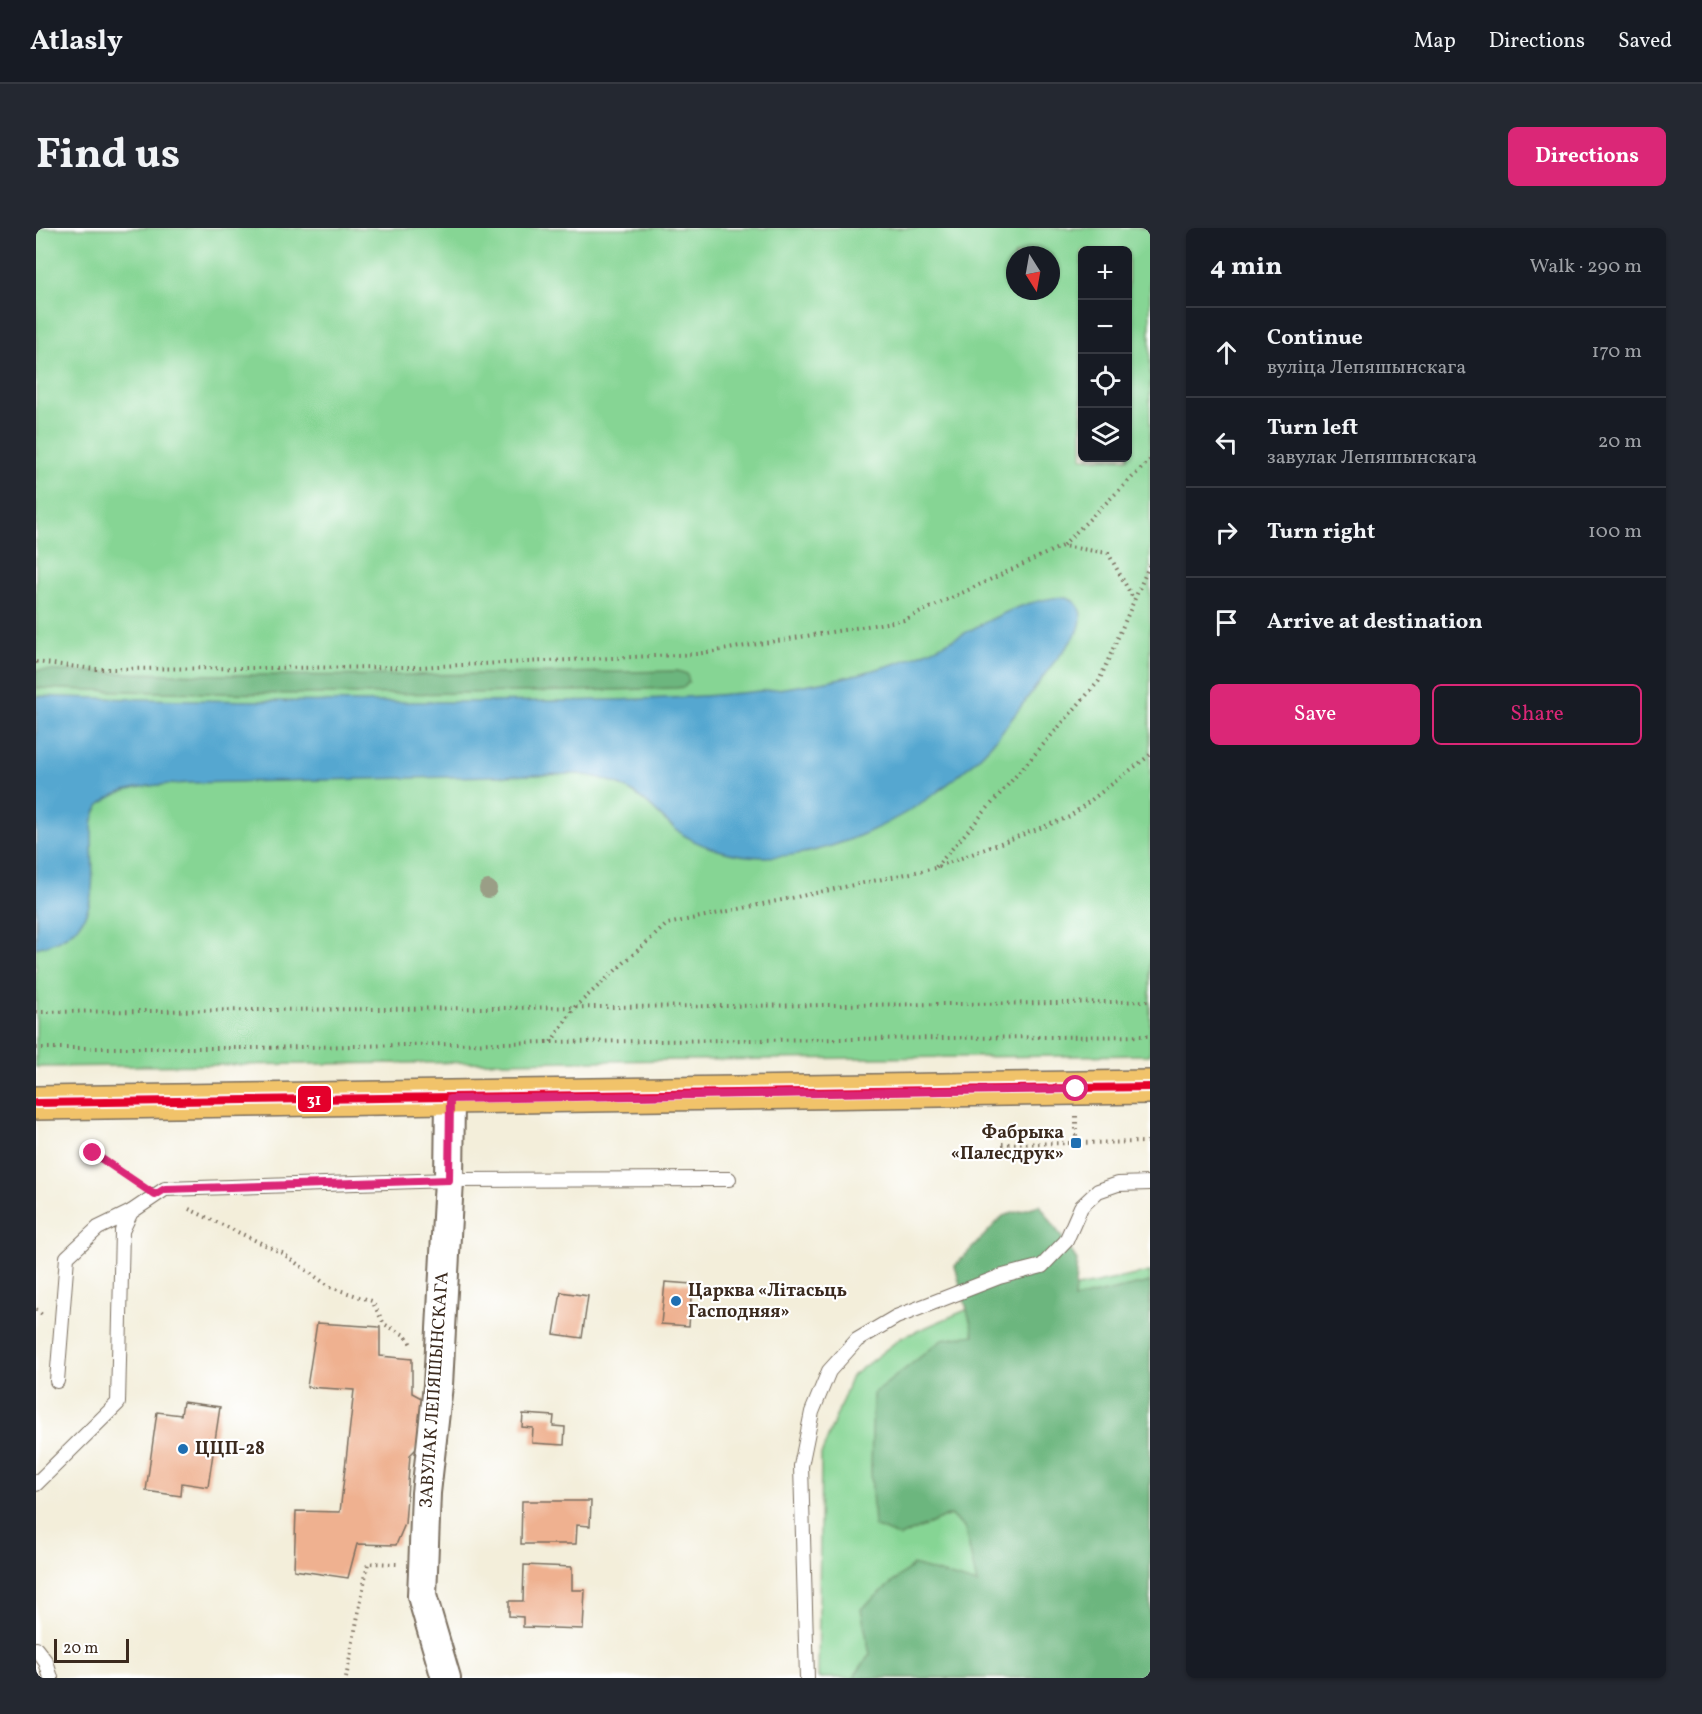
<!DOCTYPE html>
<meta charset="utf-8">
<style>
:root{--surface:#171b24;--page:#242831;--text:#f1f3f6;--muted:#9ea1a6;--line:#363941;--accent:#db2777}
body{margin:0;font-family:Vollkorn,serif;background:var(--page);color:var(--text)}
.controls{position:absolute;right:18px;top:18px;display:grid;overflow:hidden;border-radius:9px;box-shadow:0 2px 4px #0004}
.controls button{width:54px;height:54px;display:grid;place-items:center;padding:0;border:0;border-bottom:2px solid var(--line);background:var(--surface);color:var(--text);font:30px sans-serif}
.compass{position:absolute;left:970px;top:18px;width:54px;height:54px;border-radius:50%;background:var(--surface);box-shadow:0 2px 4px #0004;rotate:169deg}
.scale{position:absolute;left:18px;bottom:15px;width:75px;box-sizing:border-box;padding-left:6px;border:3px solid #3b2a1e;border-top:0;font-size:16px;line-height:21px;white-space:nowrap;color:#3b2a1e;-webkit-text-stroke:4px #fff;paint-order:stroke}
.stop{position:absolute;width:18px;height:18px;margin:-14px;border:4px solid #db2777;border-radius:50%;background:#fff}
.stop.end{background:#db2777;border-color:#fff;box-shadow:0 2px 6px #0008}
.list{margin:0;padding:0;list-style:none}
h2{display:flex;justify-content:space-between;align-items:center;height:78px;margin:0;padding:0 24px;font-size:26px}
h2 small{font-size:20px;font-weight:400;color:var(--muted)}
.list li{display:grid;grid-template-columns:39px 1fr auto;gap:18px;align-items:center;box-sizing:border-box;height:90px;padding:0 24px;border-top:2px solid var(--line)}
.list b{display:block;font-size:22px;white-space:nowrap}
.list p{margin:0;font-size:20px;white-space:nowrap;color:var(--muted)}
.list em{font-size:20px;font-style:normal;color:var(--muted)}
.actions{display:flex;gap:12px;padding:18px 24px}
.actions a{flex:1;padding:14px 0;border:2px solid var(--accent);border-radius:9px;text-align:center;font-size:21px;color:var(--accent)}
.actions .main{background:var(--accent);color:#fff}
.icon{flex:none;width:33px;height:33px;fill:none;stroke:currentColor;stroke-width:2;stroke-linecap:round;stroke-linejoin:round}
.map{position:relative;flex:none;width:1114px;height:1450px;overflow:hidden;border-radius:9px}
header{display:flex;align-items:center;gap:36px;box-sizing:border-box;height:84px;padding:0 30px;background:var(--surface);border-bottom:2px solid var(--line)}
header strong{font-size:28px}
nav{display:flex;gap:33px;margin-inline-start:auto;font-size:21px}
.intro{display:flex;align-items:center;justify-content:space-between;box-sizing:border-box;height:144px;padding:0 36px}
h1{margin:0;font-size:42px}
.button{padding:15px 27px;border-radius:9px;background:var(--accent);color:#fff;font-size:21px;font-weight:700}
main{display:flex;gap:36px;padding:0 36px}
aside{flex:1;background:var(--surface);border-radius:9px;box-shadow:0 2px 4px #0004}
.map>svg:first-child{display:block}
.green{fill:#86d594;stroke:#608059;stroke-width:1.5;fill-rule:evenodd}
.forest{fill:#6cb67e;stroke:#54704e;stroke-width:1.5}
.water{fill:#55a7d0;stroke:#486877;stroke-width:1.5}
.building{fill:#efb190}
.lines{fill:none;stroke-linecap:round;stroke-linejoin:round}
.lane-casing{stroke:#7b6f60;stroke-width:16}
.street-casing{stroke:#7b6f60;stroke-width:32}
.primary-casing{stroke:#7b6f60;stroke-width:36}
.path{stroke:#7b6f60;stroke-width:4;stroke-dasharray:1.5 4.5;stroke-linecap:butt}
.lane{stroke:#fff;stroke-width:14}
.street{stroke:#fff;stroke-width:28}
.primary{stroke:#f1c36a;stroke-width:33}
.bus-1-casing{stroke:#fff;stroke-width:12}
.bus-1{stroke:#e4002b;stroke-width:8}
.tree{fill:#9a9e86}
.route{stroke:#db2777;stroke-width:8}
.poi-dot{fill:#1f6fb2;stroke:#fff;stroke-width:2}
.labels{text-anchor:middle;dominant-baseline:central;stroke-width:4.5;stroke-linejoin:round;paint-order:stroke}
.poi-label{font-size:18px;font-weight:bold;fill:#3b2a1e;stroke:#fff;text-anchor:start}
.street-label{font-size:18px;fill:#3b2a1e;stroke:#fff}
.line-badge{stroke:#fff;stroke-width:2}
.badge-label{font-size:16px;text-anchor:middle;font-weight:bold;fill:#fff}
</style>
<header>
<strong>Atlasly</strong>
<nav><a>Map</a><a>Directions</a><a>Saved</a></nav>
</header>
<div class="intro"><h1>Find us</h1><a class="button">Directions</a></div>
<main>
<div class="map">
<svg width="1114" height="1450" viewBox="0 0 1114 1450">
<rect width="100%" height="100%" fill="#fff"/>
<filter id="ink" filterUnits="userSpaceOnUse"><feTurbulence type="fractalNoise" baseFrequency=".0167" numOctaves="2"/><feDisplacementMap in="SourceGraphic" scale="12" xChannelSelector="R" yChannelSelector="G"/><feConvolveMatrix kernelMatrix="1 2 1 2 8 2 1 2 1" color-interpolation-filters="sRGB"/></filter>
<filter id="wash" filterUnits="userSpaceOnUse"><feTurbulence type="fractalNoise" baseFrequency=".008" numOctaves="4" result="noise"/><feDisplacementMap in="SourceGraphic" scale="24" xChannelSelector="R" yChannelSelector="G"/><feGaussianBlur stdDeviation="1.35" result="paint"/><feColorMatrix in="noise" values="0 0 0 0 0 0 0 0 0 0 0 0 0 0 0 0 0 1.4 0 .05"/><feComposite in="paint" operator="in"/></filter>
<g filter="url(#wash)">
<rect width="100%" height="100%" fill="#f3eeda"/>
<g class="green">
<path d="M0,0H1114V827L0,839ZM1046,22H1092V230H1046ZM979,27H1015V63H979Z"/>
<polygon points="1114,1044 1114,1450 782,1450 785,1227 816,1148 865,1110 930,1082"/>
</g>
<g class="forest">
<path d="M0,442C214,451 428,447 642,443L651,446L653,454L648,459L640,460C427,467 213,469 0,460Z"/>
<polygon points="1004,977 1041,1032 1038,1071 1114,1054 1114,1450 817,1450 834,1426 825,1381 877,1337 941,1356 929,1301 914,1287 864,1309 838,1298 835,1243 837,1166 906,1112 938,1107 919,1038 967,988"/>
</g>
<path class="water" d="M1031,369C1045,376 1048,388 1042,403C1033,418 1020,431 1009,446C991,470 974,495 954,518C893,583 774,651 682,622C667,618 650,610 638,600C623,588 610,571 593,562C577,552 560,548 542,546L154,555C127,557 87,556 65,576C56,585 56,598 56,610C57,663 64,705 0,720V468C139,473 277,474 416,474C525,473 634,474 742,461C793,454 843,444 890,424C936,405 979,370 1031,369Z"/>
<g id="blocks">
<g class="building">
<polygon points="629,1054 656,1056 653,1098 625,1096"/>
<polygon points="525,1064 552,1068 546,1110 518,1106"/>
<polygon points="281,1095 344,1099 344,1128 376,1131 376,1165 389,1172 385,1210 380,1221 374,1227 369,1296 360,1317 321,1316 312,1350 258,1342 260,1283 304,1284 318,1162 271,1159"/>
<polygon points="147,1174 184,1179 172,1259 146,1255 145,1268 110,1263 121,1184 145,1187"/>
<polygon points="487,1186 518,1188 517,1198 529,1199 528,1217 496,1215 497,1200 486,1199"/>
<polygon points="486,1273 555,1273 554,1298 541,1297 540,1316 485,1316"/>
<polygon points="488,1337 536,1339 536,1362 549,1362 547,1401 487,1399 487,1389 473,1388 473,1373 487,1373"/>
</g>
</g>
</g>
<g filter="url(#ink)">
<use href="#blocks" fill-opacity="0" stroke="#7b6f60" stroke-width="1.5"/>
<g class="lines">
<g class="lane-casing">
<g id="lane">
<polyline points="21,1153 31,1029 62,1000 95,984"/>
<polyline points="0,1256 82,1175 86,1003 95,984 129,961 413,952 693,951"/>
<polyline points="0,1421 10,1434 15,1450"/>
<polyline points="771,1450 765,1238 776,1184 793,1143 821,1112 860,1089 963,1049 1006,1038 1030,1013 1045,979 1062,963 1082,956 1114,955"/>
</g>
</g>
<g class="street-casing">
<polyline id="street" points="410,1450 386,1368 390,1265 402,1157 413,952 414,871"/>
</g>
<g class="primary-casing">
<polyline id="primary" points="0,875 1114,859"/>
</g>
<g class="path">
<polyline points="1027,317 1114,232"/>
<polyline points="0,434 59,441 382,439 661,426 868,392 1026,318 1072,325 1098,372"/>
<polyline points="900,639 1063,453 1114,336"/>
<polyline points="0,784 1027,775 1114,773"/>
<polyline points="515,814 539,779 631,696 899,640 1033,589 1114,527"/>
<polyline points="0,820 221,820 515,814 1114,808"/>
<polyline points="1040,888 1040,915"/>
<polyline points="966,916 1114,914"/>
<polyline points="57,925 103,956"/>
<polyline points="153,981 246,1025 294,1059 336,1073 348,1096 370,1108 376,1118"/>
<polyline points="0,1081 8,1089"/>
<polyline points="310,1450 332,1335 361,1336"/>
</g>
<use href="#lane" class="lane"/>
<use href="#street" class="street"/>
<use href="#primary" class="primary"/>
<g class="bus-1-casing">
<polyline id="bus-1" points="0,875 1114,859"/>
</g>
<use href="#bus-1" class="bus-1"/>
</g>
<circle class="tree" cx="452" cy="661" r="9"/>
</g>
<g class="lines" filter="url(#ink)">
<polyline class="route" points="57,925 119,967 129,961 413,952 414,871 1040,861"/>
</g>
<g class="poi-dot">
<rect x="1034" y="909" width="12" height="12" rx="3"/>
<circle cx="640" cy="1073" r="6"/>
<circle cx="147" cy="1221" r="6"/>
</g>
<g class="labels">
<g class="poi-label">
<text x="1028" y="905" text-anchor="end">Фабрыка<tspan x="1028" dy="21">«Палесдрук»</tspan></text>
<text x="652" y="1063">Царква «Літасьць<tspan x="652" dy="21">Гасподняя»</tspan></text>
<text x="159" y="1221">ЦЦП-28</text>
</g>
<g class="street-label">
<text transform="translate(399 1162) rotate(-86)">ЗАВУЛАК ЛЕПЯШЫНСКАГА</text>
</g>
</g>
<rect class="line-badge" x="261" y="857" width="35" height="28" rx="6" fill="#e4002b"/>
<g class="badge-label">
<text x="278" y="877">31</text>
</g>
</svg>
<div class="controls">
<button>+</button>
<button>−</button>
<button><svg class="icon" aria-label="locate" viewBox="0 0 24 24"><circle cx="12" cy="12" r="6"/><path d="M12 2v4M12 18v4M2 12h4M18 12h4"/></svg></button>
<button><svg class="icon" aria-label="layers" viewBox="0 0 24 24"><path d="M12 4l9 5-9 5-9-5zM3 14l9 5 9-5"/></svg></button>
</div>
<svg class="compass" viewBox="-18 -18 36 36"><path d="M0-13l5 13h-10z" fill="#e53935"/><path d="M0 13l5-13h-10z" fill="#9ea1a6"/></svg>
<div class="scale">20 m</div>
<div class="stop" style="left:1040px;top:861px"></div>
<div class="stop end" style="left:57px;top:925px"></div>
</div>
<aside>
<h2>4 min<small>Walk · 290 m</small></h2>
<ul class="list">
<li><svg class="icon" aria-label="ahead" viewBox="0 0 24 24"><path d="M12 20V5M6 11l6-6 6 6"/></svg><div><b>Continue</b><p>вуліца Лепяшынскага</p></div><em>170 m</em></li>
<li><svg class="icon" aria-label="left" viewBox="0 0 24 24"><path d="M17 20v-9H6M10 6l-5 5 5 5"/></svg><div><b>Turn left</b><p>завулак Лепяшынскага</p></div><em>20 m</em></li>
<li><svg class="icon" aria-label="right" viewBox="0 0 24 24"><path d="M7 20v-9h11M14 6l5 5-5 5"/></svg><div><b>Turn right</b></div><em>100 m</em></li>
<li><svg class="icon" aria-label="arrive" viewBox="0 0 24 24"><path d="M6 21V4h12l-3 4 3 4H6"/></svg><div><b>Arrive at destination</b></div></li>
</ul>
<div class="actions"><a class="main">Save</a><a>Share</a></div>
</aside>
</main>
